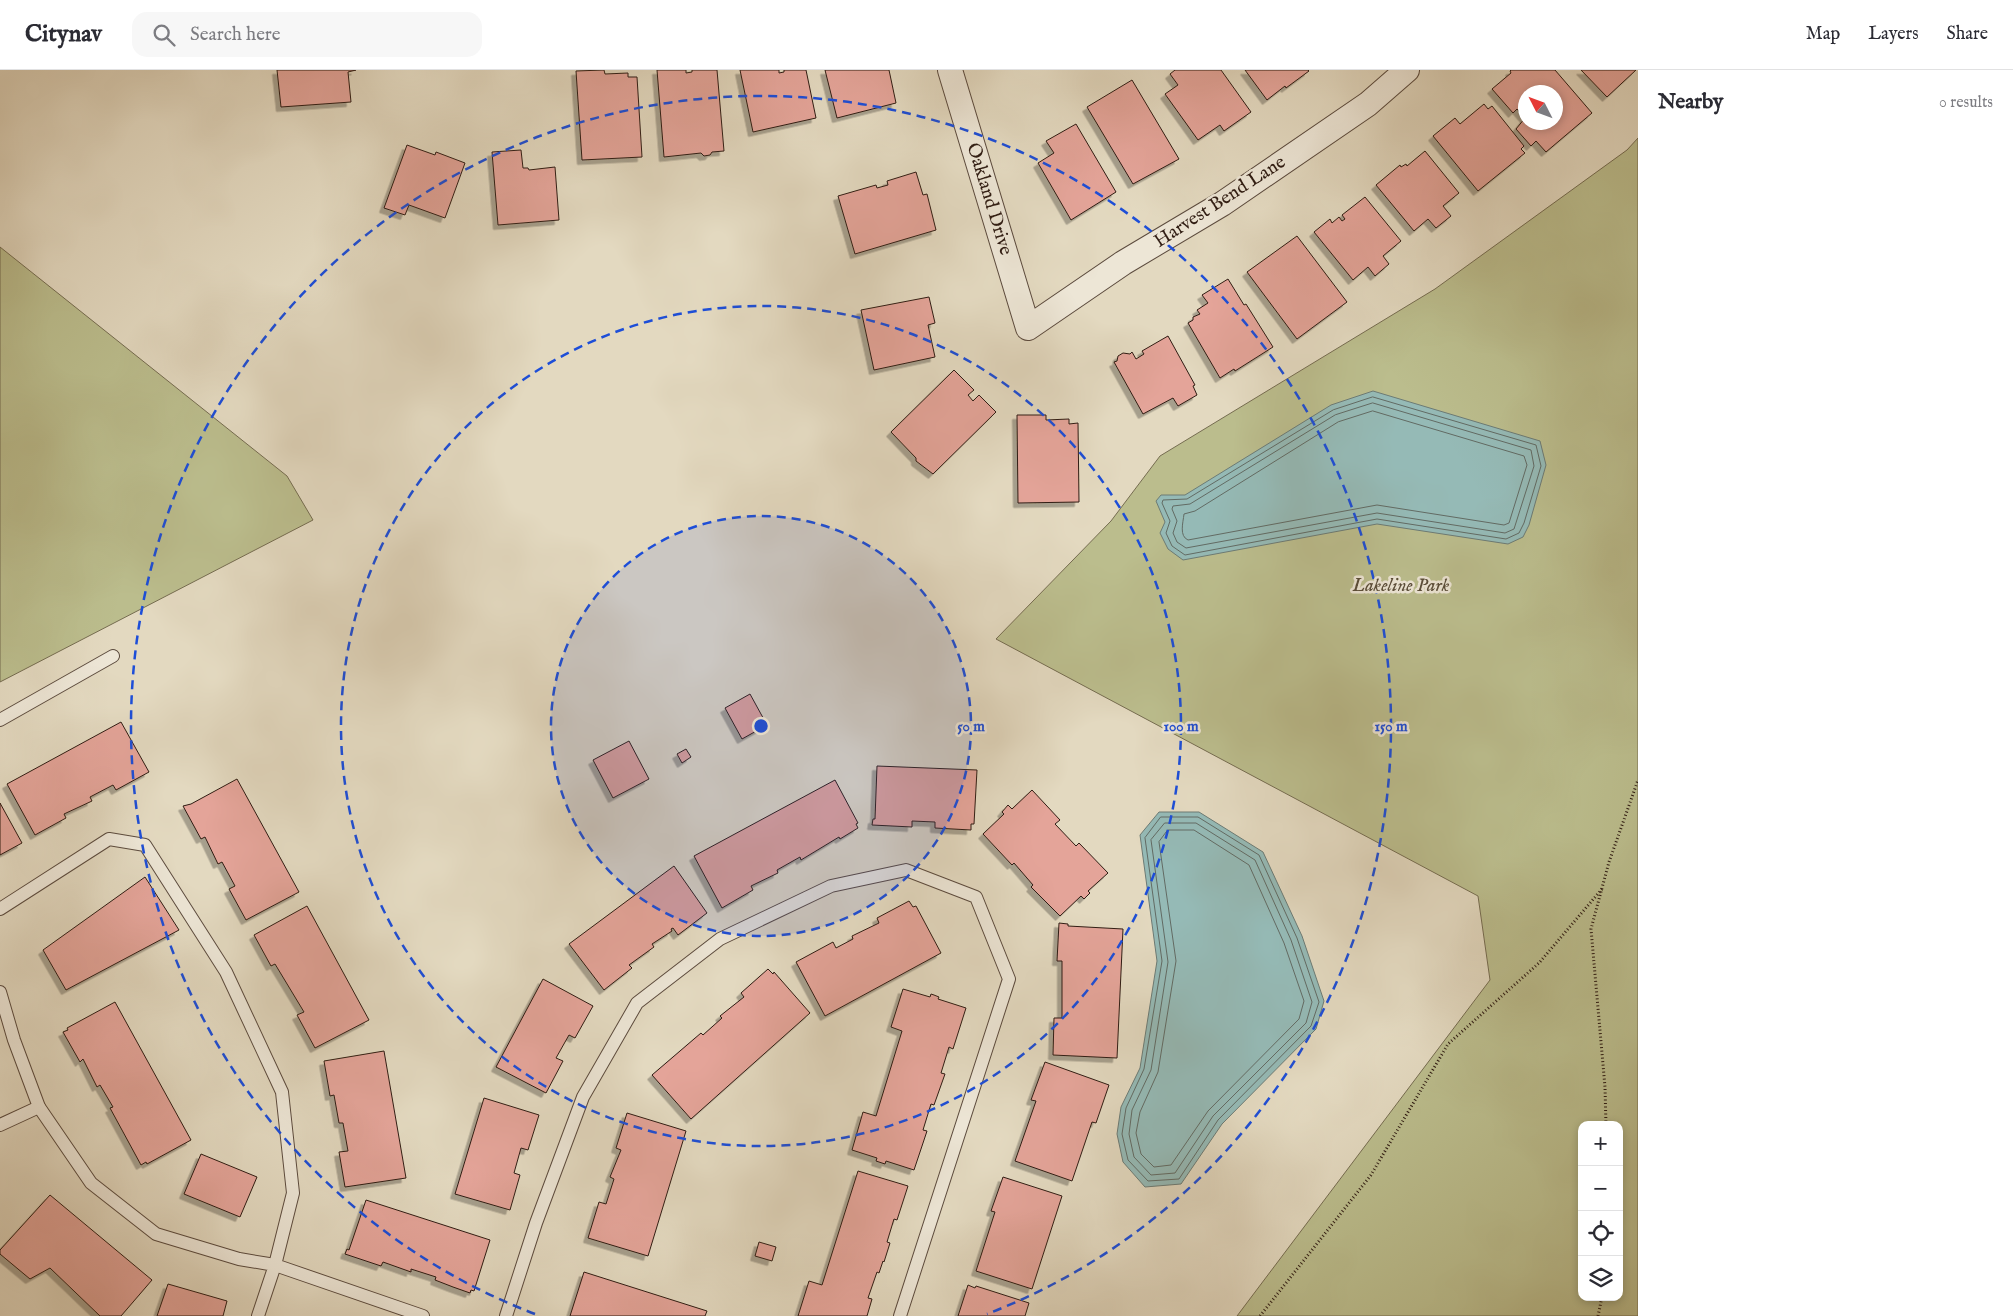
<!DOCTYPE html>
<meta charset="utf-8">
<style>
:root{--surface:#fff;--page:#f7f7f7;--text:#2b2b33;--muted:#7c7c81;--line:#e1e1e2}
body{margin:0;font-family:"IM FELL English",serif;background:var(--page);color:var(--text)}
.controls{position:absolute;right:15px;bottom:15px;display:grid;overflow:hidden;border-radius:10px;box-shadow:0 2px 8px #0003}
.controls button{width:45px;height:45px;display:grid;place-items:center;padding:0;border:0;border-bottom:1px solid var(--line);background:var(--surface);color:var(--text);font:25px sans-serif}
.compass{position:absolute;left:1518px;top:15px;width:45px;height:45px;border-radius:50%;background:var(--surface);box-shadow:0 2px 8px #0003;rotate:312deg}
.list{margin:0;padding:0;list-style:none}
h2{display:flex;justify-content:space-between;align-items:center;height:65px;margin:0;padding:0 20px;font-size:21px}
h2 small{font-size:16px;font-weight:400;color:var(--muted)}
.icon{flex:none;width:28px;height:28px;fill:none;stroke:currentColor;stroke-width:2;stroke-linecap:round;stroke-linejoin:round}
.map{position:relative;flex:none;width:1638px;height:1246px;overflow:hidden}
header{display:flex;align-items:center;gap:30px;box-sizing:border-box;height:70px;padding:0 25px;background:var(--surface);border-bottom:1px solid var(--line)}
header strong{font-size:24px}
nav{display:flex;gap:28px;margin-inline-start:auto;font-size:18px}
.search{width:350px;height:45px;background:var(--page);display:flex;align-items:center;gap:12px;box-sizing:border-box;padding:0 18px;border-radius:15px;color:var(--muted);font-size:19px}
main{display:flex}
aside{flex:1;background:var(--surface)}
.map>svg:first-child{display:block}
.green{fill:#bbbd8d;stroke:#756c50;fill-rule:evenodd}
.water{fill:#95bab6;stroke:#6c7b75}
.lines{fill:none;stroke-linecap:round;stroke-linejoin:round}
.shore{stroke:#626b64;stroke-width:1}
.building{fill:#e4a499;stroke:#2f1c13;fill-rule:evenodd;filter:url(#shadow)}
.lane-casing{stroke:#5c4b3e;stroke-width:14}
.street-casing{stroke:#5c4b3e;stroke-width:26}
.path{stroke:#2f1c13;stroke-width:3;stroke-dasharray:1 2.5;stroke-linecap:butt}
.lane{stroke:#ede6d6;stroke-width:12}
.street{stroke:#ede6d6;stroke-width:24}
.ring{fill:none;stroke:#1d4ed8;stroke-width:2.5;stroke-dasharray:9 6}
.labels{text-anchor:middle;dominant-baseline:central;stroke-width:5;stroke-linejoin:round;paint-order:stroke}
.street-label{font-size:19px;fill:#2f1c13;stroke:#ede6d6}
.park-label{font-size:19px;font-style:italic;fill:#594c38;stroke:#ede6d6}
.centre{fill:#1d4ed8;stroke:#ede6d6;stroke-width:2.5}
.ring-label{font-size:15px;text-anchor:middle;font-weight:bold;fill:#1d4ed8;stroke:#ede6d6;stroke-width:5;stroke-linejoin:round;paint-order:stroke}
</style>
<header>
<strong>Citynav</strong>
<div class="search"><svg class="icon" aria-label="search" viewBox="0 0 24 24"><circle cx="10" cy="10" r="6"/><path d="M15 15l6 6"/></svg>Search here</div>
<nav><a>Map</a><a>Layers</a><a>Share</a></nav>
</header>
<main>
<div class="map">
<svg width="1638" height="1246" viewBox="0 0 1638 1246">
<defs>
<filter id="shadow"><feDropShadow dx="-4.5" dy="4.5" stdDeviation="0" flood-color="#0004"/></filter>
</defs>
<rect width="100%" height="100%" fill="#e3d9c0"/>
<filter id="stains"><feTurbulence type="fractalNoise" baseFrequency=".004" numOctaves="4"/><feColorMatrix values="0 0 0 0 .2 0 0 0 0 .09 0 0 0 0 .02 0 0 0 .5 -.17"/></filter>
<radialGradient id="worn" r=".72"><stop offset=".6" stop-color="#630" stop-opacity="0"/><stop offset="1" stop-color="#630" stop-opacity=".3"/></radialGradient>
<g class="green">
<path d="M1638,68V1246H1237L1490,910L1478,826L996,569L1111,451L1160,386L1435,219L1627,80ZM1582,1055H1619V1227H1582Z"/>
<polygon points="0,177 287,406 313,450 0,612"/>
</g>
<g class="water">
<polygon points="1373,321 1540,371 1546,395 1529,455 1523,467 1508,474 1377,454 1183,490 1168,479 1160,463 1165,452 1156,431 1161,425 1185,425 1331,335"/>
<polygon points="1159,742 1199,742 1263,782 1302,866 1324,931 1316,959 1222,1054 1181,1114 1145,1117 1123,1092 1117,1064 1121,1037 1140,998 1157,891 1140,765"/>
</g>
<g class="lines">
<g class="shore">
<polygon points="1373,327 1536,375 1541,396 1524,453 1519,463 1506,469 1377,449 1185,485 1172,476 1166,463 1170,451 1162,433 1163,430 1187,429 1333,340"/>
<polygon points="1373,333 1531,380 1534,396 1514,459 1505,463 1377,443 1186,478 1177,472 1173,463 1177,451 1172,439 1173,436 1190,434 1335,345"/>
<path d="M1373,341L1524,386L1527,395L1509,453L1504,455L1377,435L1188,470C1179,466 1183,453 1184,444L1195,441L1338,352Z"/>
<polygon points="1161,747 1198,747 1259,785 1297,868 1319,932 1311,956 1218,1050 1179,1109 1148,1111 1128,1090 1122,1064 1126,1038 1144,999 1162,891 1145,768"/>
<polygon points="1165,753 1196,753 1255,790 1291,870 1312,932 1306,953 1213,1046 1175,1103 1151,1105 1134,1087 1129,1064 1132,1040 1151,1000 1168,892 1151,770"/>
<polygon points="1168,760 1194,760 1249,795 1284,873 1304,931 1299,949 1208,1041 1171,1095 1154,1097 1141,1084 1136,1063 1140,1042 1158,1002 1176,891 1159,772"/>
</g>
</g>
<g class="building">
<polygon points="277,0 356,0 348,2 351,32 281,37"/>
<polygon points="604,0 605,4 628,3 628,7 637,7 642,87 582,90 576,1"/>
<polygon points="657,0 686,0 686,3 692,2 692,0 717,0 724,81 712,82 710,85 704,86 701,83 664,87"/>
<polygon points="740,0 779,0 779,3 784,2 784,0 806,0 816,48 753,62"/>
<polygon points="825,0 889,0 896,33 837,48"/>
<polygon points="1175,0 1221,0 1251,42 1224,61 1220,55 1198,70 1165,24 1178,15 1170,4"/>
<polygon points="1245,0 1308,0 1309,1 1286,18 1285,16 1267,30"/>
<path d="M1555,0L1592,43L1546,82L1536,71L1531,76L1516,59L1525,48L1517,39L1513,43L1492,19L1511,3L1510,1L1511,0ZM1526,22H1556V52H1526Z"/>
<polygon points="1581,0 1636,0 1607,27"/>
<polygon points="1132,10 1179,89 1133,114 1087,37"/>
<polygon points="1484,34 1488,39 1492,36 1524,76 1521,79 1525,83 1478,121 1433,66 1455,48 1460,54"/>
<polygon points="1076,54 1116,122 1071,150 1038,93 1054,83 1046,71"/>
<polygon points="407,75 435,85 436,82 465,93 445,148 409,135 405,145 384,138"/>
<polygon points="521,80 523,98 528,98 529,100 555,97 559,150 498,155 492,82"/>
<polygon points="1425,81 1459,123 1443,136 1451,146 1436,158 1428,149 1414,161 1376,115 1400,95 1401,97 1406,94 1407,96"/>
<polygon points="916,102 923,125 927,124 936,160 855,184 838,126 876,115 877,118 888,115 887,111"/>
<polygon points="1365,127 1401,171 1383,186 1389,194 1375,206 1368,197 1353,210 1314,162 1330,149 1332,153 1339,147 1342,151 1345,149 1342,145"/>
<polygon points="1297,166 1347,232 1297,269 1247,202"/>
<polygon points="1228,209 1244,235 1246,234 1273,277 1235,301 1234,299 1220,308 1188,253 1193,250 1193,247 1200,244 1197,240 1208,233 1202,225"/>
<polygon points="929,227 935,253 928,255 935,287 874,300 861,240"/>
<polygon points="1168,266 1195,315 1193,316 1197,325 1178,336 1173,328 1143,344 1114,292 1117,291 1118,286 1123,283 1130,284 1132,282 1136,289 1144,284 1142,281"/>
<polygon points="954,300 974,320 968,325 973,331 979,325 996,342 933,404 916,391 916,388 891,362"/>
<polygon points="1017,345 1046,345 1046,350 1069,349 1069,354 1078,353 1079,432 1018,433"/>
<polygon points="750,624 767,655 742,669 725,638"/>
<polygon points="121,652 149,702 116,720 113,715 90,727 92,731 64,744 66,748 35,765 7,714"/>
<polygon points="629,671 649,709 613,728 593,690"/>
<polygon points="686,679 691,687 682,693 677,684"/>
<polygon points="877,696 977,700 974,754 971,754 971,760 935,758 935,752 912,751 912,757 872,755 873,749 875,749"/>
<polygon points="237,709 299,822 246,850 229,819 235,816 222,792 218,794 205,767 201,769 183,736 191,734"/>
<polygon points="835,710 858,753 856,754 858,758 840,769 839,767 801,790 800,787 777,800 778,803 751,816 753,820 722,838 694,786"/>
<polygon points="1032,720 1060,750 1055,754 1076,776 1079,773 1108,803 1088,821 1090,823 1084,829 1081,826 1060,846 1031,817 1033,815 1014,793 1012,795 983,764 1004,744 1002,742 1008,735 1012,739"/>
<polygon points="0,733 22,773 0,785"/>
<polygon points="674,796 707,843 678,865 673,858 671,859 672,861 652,874 654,877 629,895 632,898 604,920 569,874"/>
<polygon points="145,807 179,860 66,920 43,880"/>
<polygon points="909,831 913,837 916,836 941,883 825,946 796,892 833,872 836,878 853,869 852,866 879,853 877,848"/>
<polygon points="307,836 369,950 315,978 297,945 304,942 275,894 271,896 254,865"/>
<polygon points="1059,853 1068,854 1068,856 1123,859 1117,988 1053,985 1054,948 1062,948 1062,891 1057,891"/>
<polygon points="768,899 773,904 774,902 810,943 691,1049 652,1005 701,963 703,965 722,948 720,946 744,927 741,923"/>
<polygon points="543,909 593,936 575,968 569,965 556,988 563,991 546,1023 496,997"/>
<polygon points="903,919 930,927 931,924 934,925 939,927 938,929 966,938 953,979 949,977 941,1003 945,1004 934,1035 931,1034 923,1060 927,1061 914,1100 886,1091 885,1094 876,1091 877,1088 852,1080 863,1042 876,1046 902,961 891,957"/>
<polygon points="115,932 191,1070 147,1094 146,1092 141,1095 110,1038 113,1037 100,1015 97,1017 83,989 80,992 63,962 68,960 67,958"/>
<polygon points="384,981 406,1108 345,1117 339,1082 348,1081 343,1053 339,1053 334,1025 330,1026 324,991"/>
<polygon points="1045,992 1109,1015 1096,1053 1092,1052 1072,1111 1015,1091 1036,1031 1031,1030"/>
<polygon points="484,1028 539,1045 528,1080 521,1078 514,1103 520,1105 510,1140 455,1124"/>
<polygon points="627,1043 686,1061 648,1186 588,1168 599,1132 606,1134 614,1109 610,1107 621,1080 616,1078"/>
<polygon points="201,1084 257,1107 240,1147 184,1124"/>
<polygon points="858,1101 908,1116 897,1150 894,1149 887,1172 890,1173 884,1192 883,1191 879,1203 877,1202 868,1228 872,1229 867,1246 798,1246 809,1211 822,1215"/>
<polygon points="1003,1107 1062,1126 1032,1219 976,1201 995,1142 991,1141"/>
<polygon points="50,1125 152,1210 121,1246 100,1246 50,1198 30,1209 0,1184 0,1180"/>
<polygon points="366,1130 490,1170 474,1221 471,1220 470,1223 453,1217 435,1210 436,1207 411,1199 411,1202 383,1192 381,1196 345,1184 347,1179 349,1180"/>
<polygon points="759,1172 776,1177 772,1191 755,1186"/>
<polygon points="584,1202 707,1241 705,1246 570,1246"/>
<polygon points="168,1214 227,1231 223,1246 157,1246"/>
<polygon points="968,1215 975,1218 976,1216 1029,1233 1025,1246 958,1246"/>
</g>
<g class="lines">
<g class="lane-casing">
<g id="lane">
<polyline points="0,650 113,586"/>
<polyline points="0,839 109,769 145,775 226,902 282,1022 293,1123 275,1195 423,1246"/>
<polyline points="0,922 14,970 39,1037 0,1055"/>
<polyline points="39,1037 91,1113 156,1164 239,1189 275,1195 258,1246"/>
<polyline points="506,1246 536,1153 583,1027 637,933 720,869 831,816 906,800 976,827 1009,909 900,1246"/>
</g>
</g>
<g class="street-casing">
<polyline id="street" points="950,0 1028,258 1123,193 1222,134 1368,34 1407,0"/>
</g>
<g class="path">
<polyline points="1606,1055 1605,1017 1591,859 1609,792 1638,710"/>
<polyline points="1260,1246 1371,1105 1448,974 1539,893 1602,819"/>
<polyline points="1598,1246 1602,1227"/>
</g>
<use href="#lane" class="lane"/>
<use href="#street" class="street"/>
</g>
<circle cx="761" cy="656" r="210" fill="#1d4ed8" fill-opacity=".12"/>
<g class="ring">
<circle cx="761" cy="656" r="210"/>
<circle cx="761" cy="656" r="420"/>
<path d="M535 1244A630 630 0 1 1 987 1244"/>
</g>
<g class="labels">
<g class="street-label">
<text transform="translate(989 129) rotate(73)">Oakland Drive</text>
<text transform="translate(1220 132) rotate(-33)">Harvest Bend Lane</text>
</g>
<g class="park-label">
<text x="1401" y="516">Lakeline Park</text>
</g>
</g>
<circle cx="761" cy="656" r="8" class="centre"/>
<g class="ring-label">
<text x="971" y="661">50 m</text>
<text x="1181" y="661">100 m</text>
<text x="1391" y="661">150 m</text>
</g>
<rect width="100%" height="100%" filter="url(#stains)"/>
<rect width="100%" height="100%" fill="url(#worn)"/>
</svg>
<div class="controls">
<button>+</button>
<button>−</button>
<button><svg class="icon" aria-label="locate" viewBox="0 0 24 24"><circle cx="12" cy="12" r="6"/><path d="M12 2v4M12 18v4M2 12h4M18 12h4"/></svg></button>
<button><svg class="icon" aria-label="layers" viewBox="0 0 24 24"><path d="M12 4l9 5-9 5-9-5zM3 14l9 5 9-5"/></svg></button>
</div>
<svg class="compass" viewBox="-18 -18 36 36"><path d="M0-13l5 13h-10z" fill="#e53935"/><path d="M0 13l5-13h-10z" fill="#7c7c81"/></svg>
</div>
<aside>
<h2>Nearby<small>0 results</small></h2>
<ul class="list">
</ul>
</aside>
</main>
